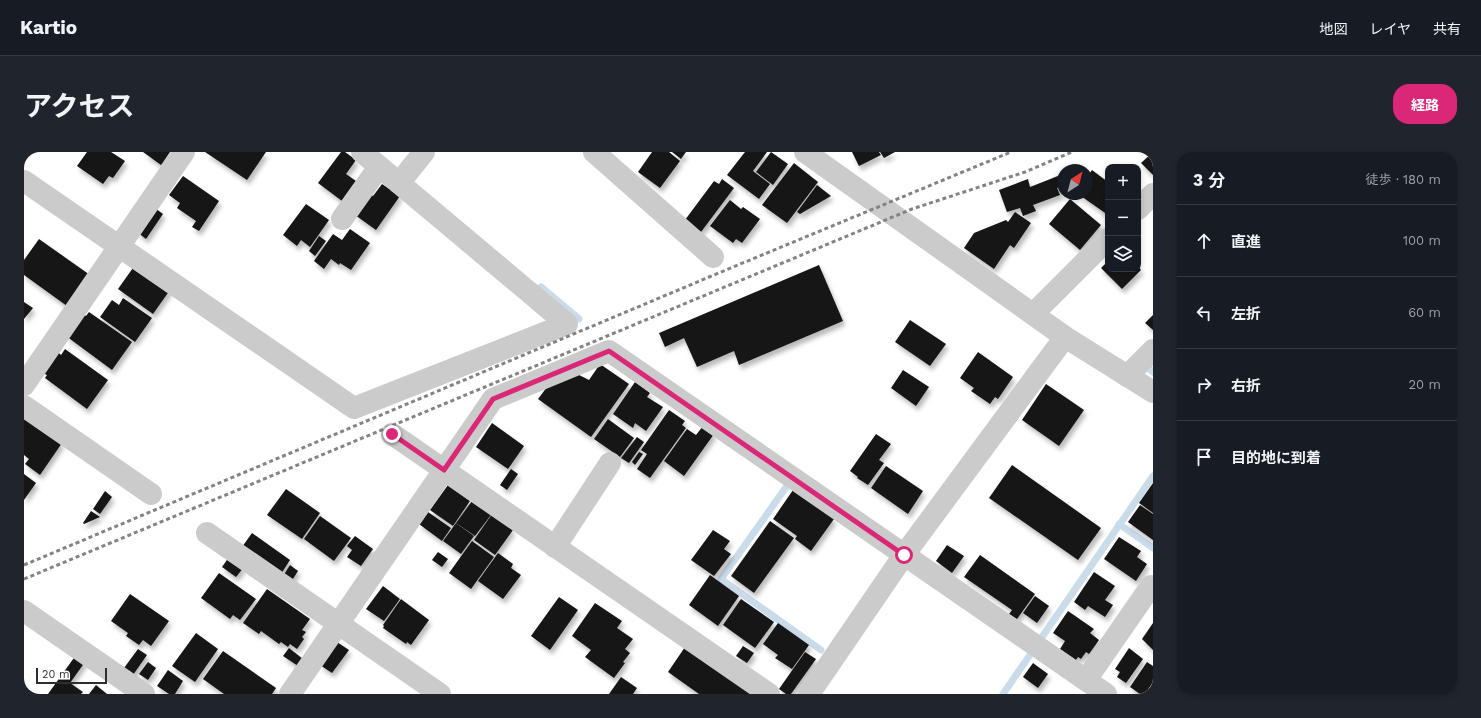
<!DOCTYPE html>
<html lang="ja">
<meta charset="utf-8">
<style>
:root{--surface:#171b24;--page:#20242c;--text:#f1f3f6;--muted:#9ea1a6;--line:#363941;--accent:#db2777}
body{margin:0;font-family:"Work Sans","Noto Sans JP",sans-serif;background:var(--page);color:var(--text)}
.controls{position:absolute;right:12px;top:12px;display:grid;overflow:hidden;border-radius:8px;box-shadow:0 2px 6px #0003}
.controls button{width:36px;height:36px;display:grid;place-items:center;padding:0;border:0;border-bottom:1px solid var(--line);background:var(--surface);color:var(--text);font:20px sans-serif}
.compass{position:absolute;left:1033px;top:12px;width:36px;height:36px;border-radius:50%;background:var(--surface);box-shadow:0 2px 6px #0003;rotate:36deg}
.scale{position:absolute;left:12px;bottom:10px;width:71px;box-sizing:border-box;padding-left:4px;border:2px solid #2e2e2e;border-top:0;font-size:11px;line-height:14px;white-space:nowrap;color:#2e2e2e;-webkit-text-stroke:3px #fff;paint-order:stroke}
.stop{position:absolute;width:12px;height:12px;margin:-9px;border:3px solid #db2777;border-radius:50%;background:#fff}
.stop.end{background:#db2777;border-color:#fff;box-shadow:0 1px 4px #0008}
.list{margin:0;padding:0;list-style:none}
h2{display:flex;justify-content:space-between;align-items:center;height:52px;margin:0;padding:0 16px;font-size:17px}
h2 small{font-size:13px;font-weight:400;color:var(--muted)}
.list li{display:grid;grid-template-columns:26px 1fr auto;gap:12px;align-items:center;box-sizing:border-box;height:72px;padding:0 16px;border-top:1px solid var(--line)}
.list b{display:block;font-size:15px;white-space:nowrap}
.list em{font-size:13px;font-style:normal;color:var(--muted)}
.icon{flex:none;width:22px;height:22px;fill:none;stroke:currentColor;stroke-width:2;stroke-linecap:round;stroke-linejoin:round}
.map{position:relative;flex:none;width:1129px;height:542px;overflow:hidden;border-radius:16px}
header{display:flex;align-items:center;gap:24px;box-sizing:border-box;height:56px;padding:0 20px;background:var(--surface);border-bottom:1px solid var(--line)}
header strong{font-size:19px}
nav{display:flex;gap:22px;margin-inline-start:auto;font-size:14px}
.intro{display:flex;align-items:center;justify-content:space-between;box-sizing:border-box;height:96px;padding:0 24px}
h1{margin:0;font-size:28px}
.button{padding:10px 18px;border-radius:16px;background:var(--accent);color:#fff;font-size:14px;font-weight:700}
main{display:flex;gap:24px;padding:0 24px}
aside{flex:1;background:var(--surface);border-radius:16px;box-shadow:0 2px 6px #0003}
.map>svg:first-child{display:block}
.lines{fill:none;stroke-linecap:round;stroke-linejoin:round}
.stream{stroke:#cadcea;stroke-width:7}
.building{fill:#151515;filter:url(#shadow)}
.minor{stroke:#cbcbcb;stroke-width:22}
.rail{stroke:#838383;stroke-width:3;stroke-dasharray:4 3;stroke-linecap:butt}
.route{stroke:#db2777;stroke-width:5}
</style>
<header>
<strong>Kartio</strong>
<nav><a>地図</a><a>レイヤ</a><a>共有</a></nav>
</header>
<div class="intro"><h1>アクセス</h1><a class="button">経路</a></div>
<main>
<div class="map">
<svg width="1129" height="542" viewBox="0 0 1129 542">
<defs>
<filter id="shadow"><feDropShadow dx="2.5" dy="4.5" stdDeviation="2" flood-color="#0004"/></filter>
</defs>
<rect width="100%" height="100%" fill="#fff"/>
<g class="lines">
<g class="stream">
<polyline points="517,135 555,167"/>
<polyline points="1124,216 1129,220"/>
<polyline points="765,331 697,427 797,498"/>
<polyline points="1095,372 1129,396"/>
<polyline points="1016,488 1129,324"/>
<polyline points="979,542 1008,500"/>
</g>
</g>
<g class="building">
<polygon points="63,0 87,0 101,9 89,26 85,24 79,32 53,14"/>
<polygon points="119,0 146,0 137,13"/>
<polygon points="181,0 242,0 223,28"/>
<polygon points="317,0 321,0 332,8 322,22 332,29 318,49 294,31"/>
<polygon points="628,0 645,0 656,9 636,36 614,20"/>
<polygon points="648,0 662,0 657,7"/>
<polygon points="721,0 743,0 729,19 746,32 735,47 703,23"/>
<polygon points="747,0 764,12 749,33 732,20"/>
<polygon points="828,0 855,0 857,3 835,14"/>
<polygon points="856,0 871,0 860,6"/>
<polygon points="1129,0 1129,23 1117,11"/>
<polygon points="770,11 794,30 763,71 738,53"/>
<polygon points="1068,18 1084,30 1084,63 1054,42 1063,42 1063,25"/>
<polygon points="1039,22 1039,34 1033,36 1036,43 1009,53 1012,59 999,64 996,56 983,60 975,38 1004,27 1006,35"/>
<polygon points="159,24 195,49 175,79 168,75 172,69 153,56 156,51 145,43"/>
<polygon points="698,27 710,36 677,80 661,68 690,29 695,32"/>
<polygon points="358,32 376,44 352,78 331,63 346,42 349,44"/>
<polygon points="793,33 807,44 776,62 773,60"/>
<polygon points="1046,47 1077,73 1056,98 1025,72"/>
<polygon points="706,48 717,57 719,55 736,67 718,91 712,87 709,91 686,74"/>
<polygon points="282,52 305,68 286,95 277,88 273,94 259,83"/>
<polygon points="131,56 139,62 122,87 113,80"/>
<polygon points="991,60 1007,71 990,96 986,93 970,117 940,96 950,81 982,68 984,70"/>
<polygon points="326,77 346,91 327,118 316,111 315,113 307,107 300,117 290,109 309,82 318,88"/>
<polygon points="295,84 302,89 291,104 285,99"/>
<polygon points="15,87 66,123 43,154 0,123 0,108"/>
<polygon points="1084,109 1084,117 1114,117 1114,114 1117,118 1098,137 1077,116"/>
<polygon points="111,113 146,138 129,162 94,137"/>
<polygon points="795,113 819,169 715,213 710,199 673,215 660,186 641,195 635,181"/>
<polygon points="99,146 128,166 111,190 76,165 88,148 95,153"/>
<polygon points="0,150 9,156 0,167"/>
<polygon points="65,160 108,190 88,218 42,184 58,161 62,164"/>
<polygon points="1129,163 1129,178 1121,171"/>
<polygon points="886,168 922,192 906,214 871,190"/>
<polygon points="41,197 84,228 63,257 21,226 23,223 19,221 34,200 37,203"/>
<polygon points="954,200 989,225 974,247 971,245 966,252 947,239 950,236 936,226"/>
<polygon points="576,212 605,232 567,285 514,247 526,231 549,220 565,228"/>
<polygon points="879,218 905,235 892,254 867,236"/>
<polygon points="611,230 626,241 623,245 639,255 622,279 611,271 609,276 589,262"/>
<polygon points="1022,232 1060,258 1035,294 998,268"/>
<polygon points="645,258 661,269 658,273 662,276 626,326 613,317 623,302 617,298"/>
<polygon points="0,264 38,291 16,323 1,312 5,307 0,303"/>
<polygon points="584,267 610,286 596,305 570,287"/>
<polygon points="468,271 500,294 484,317 452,295"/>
<polygon points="679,274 690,282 660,324 640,309 663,277 672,283"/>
<polygon points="852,282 867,292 855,308 860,311 844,333 833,326 834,325 826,319"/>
<polygon points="613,285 620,290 605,311 597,306"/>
<polygon points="615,300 619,302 611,313 608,310"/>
<polygon points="988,313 1077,376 1054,408 965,346"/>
<polygon points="862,314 899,339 884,362 847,336"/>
<polygon points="487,317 494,322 483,338 476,333"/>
<polygon points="0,322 12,331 0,348"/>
<polygon points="1129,331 1129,361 1115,351"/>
<polygon points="424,333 446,349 429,374 406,358"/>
<polygon points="262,337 296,361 278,387 243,363"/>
<polygon points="769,338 810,367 787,399 771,387 773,384 749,367"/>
<polygon points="81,339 88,345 76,362 69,357"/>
<polygon points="448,349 467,363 451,384 432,371"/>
<polygon points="1116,353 1129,362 1129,388 1104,370"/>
<polygon points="67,359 76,365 60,372 59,371"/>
<polygon points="404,360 427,376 418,389 395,372"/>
<polygon points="468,362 489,378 471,403 450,388"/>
<polygon points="296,364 327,386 310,409 280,387"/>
<polygon points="746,369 770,386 730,441 707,424"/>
<polygon points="432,371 450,384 437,402 419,389"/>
<polygon points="689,378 706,389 700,397 707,402 690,424 667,408"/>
<polygon points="228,381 266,408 257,422 218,395"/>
<polygon points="331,384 349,397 337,414 323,405 328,398 323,394"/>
<polygon points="1095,385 1117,399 1113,405 1123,412 1112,429 1080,407"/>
<polygon points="448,389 470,405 447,437 425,421"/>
<polygon points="923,393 940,404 928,421 912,409"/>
<polygon points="414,400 424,407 418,415 408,408"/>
<polygon points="474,401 489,412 487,416 497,423 479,447 454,429"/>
<polygon points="956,403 1011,442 993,467 985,462 988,458 940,425"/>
<polygon points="205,405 220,415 212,425 198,415"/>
<polygon points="266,413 274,419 267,430 259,424"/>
<polygon points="1070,420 1091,434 1081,448 1089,453 1081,465 1064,454 1061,458 1050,450"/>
<polygon points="195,421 232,447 216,468 209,463 206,467 177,446"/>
<polygon points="686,423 715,444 694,474 665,453"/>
<polygon points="359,434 376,447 360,469 342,457"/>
<polygon points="243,437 286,467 278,478 282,480 278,485 280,487 273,497 266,492 264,495 257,490 255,492 237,479 235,482 219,471"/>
<polygon points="106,442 145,469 127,494 119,488 115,493 102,484 104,481 87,469"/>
<polygon points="1011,444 1025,454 1013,471 999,461"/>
<polygon points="535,445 554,458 526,498 507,484"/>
<polygon points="377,447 405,468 387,493 383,490 382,492 359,476 360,474 359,473"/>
<polygon points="717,447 750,470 731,496 699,473"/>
<polygon points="571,451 598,469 593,476 609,487 601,497 606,501 599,510 601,511 590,526 561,505 567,498 548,484"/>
<polygon points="1044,459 1070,477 1066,481 1075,488 1065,502 1062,500 1057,507 1054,505 1052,508 1036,497 1041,489 1029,481"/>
<polygon points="754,471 785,493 768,517 751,506 754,503 739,492"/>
<polygon points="1129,471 1129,498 1118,487"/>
<polygon points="172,481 194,497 171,530 148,514"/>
<polygon points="313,490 325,498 308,521 296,513"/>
<polygon points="719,494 730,501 723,511 712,504"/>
<polygon points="661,495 728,542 675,542 644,520"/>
<polygon points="265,496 279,507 274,514 259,504"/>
<polygon points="1105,496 1119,507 1102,531 1093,525 1096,520 1091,517"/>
<polygon points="114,497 123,503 109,523 100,516"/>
<polygon points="199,499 252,536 248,542 200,542 179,527"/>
<polygon points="781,500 792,507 767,542 762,542 755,537"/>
<polygon points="52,503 61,510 46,531 59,540 57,542 24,542"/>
<polygon points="124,510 132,516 124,528 115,522"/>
<polygon points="1123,510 1129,514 1129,530 1121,542 1116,542 1106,535"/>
<polygon points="1009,511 1024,522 1014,536 999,525"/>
<polygon points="144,518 159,529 151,542 145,542 133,534"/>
<polygon points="597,525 613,536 609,542 585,542"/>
<polygon points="72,533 83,542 65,542"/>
</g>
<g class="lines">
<g class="minor">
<polyline points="570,0 689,105"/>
<polyline points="781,0 1041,185 1129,240"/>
<polyline points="0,29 330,256 543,172 338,0"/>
<polyline points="375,31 400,0"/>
<polyline points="1114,57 1129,42"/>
<polyline points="318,67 355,15"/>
<polyline points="1009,162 1084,87"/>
<polyline points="1103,224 1129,198"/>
<polyline points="0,233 160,0"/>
<polyline points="0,254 127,342"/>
<polyline points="368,282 745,542"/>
<polyline points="183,381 416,542"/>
<polyline points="531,395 586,311"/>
<polyline points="0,459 120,542"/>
<polyline points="1062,528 1127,434"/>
<polyline points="266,542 469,247 585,199 1082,542"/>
<polyline points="785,542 880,403 1041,185"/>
</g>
<g class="rail">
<polyline points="0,413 709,115 987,0"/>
<polyline points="0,427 888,57 1001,20 1048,0"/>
</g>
</g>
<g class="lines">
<polyline class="route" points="368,282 420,318 469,247 585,199 880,403"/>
</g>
</svg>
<div class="controls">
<button>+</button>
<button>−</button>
<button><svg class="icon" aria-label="layers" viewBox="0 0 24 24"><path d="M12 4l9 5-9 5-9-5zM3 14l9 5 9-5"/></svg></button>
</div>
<svg class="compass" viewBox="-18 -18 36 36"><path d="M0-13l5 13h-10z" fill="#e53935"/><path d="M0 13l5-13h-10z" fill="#9ea1a6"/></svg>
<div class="scale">20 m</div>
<div class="stop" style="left:880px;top:403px"></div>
<div class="stop end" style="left:368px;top:282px"></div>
</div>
<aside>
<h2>3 分<small>徒歩 · 180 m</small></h2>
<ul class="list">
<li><svg class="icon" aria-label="ahead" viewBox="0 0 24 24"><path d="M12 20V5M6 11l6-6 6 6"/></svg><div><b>直進</b></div><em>100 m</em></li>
<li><svg class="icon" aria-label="left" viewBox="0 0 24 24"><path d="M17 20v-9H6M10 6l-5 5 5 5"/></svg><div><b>左折</b></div><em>60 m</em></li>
<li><svg class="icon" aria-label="right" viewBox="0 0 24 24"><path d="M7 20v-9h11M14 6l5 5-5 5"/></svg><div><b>右折</b></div><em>20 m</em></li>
<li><svg class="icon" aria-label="arrive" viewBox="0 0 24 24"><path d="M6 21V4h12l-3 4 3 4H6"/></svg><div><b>目的地に到着</b></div></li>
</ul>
</aside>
</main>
